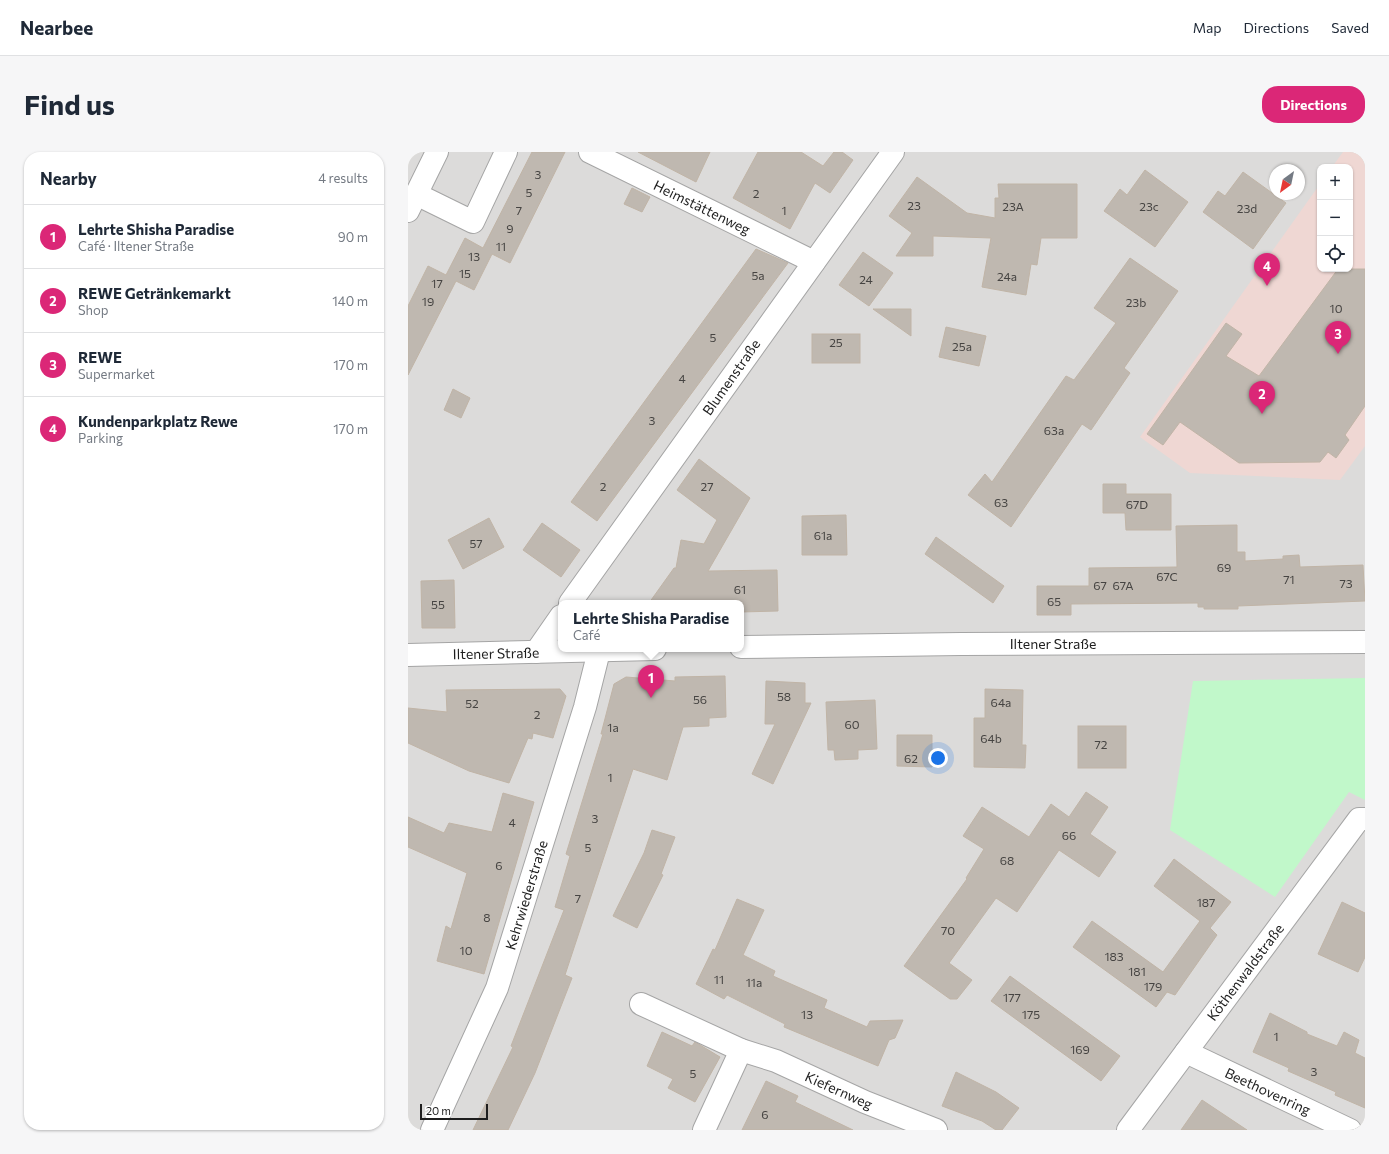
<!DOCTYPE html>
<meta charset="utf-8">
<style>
:root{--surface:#fff;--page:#f6f6f7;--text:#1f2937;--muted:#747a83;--line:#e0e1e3;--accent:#db2777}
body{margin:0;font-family:Commissioner,sans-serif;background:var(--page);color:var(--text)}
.controls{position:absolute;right:12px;top:12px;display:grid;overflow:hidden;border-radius:8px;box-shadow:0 1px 3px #0004}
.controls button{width:36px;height:36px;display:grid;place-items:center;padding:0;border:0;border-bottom:1px solid var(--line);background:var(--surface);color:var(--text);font:20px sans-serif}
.compass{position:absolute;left:861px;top:12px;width:36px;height:36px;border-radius:50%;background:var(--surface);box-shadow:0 1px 3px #0004;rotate:213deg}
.scale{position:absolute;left:12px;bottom:10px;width:68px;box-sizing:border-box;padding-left:4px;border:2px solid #1e1e1e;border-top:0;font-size:11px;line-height:14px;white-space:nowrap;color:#1e1e1e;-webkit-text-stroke:3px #fff;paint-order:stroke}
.you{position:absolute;left:530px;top:606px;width:14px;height:14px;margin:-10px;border:3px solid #fff;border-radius:50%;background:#1a73e8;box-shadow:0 0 0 6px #1a73e833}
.badge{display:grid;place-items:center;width:26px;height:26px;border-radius:50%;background:var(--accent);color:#fff;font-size:13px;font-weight:700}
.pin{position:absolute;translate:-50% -33px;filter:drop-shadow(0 1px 2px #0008)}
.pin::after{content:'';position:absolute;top:21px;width:14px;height:12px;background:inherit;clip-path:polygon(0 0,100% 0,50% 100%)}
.popup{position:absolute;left:150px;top:448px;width:186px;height:52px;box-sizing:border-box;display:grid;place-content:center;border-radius:8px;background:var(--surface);filter:drop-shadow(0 1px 3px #0005);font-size:13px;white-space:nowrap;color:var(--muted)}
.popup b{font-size:15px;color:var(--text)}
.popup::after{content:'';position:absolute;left:50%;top:100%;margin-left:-8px;border:8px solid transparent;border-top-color:var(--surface)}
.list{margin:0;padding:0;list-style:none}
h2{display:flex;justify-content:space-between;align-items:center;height:52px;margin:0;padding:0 16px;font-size:17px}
h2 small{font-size:13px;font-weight:400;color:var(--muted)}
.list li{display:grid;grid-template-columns:26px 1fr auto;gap:12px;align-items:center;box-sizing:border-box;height:64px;padding:0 16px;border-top:1px solid var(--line)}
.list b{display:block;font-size:15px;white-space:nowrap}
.list p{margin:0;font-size:13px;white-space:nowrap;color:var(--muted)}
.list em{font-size:13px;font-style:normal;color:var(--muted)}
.icon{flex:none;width:22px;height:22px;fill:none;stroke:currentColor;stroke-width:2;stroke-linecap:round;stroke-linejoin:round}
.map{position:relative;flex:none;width:957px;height:978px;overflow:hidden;border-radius:16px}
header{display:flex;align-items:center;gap:24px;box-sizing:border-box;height:56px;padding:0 20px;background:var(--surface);border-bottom:1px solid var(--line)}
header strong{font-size:19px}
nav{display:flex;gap:22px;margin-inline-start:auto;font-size:14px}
.intro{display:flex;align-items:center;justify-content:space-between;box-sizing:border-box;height:96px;padding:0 24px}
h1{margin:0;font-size:28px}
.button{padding:10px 18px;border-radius:16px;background:var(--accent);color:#fff;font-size:14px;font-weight:700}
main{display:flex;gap:24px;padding:0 24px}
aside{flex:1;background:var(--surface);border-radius:16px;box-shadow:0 1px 3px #0004}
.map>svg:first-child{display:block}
.residential{fill:#dcdbda;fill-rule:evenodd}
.commercial{fill:#efd7d3}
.park{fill:#c1f8ca}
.building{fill:#bfb8b0;stroke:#c0b4a6}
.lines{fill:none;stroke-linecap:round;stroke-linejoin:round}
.minor-casing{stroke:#a5a5a5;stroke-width:24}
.tertiary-casing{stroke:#a5a5a5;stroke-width:24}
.minor{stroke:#fff;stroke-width:22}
.tertiary{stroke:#fff;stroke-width:22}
.labels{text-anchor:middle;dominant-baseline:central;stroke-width:3.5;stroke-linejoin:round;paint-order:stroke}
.number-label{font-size:12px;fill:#464442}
.street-label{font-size:14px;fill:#1e1e1e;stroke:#fff}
</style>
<header>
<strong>Nearbee</strong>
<nav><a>Map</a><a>Directions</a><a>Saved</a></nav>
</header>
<div class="intro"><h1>Find us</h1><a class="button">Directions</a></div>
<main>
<aside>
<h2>Nearby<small>4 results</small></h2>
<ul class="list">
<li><span class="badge">1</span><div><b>Lehrte Shisha Paradise</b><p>Café · Iltener Straße</p></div><em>90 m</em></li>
<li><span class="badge">2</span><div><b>REWE Getränkemarkt</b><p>Shop</p></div><em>140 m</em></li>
<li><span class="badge">3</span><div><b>REWE</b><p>Supermarket</p></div><em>170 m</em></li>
<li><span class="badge">4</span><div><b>Kundenparkplatz Rewe</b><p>Parking</p></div><em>170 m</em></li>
</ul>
</aside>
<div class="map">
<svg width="957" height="978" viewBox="0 0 957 978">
<rect width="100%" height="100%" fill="#eeece4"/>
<path class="residential" d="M0,0H957V978H0ZM912,15H942V117H912ZM867,18H891V42H867ZM153,451H333V497H153Z"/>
<polygon class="commercial" points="935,0 957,0 957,294 932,328 782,321 732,285 912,32 912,117 942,117 942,15 924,15"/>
<polygon class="park" points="957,526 957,648 941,640 867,745 762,678 785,529"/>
<g class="building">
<polygon points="124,0 157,0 102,111 84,102 66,138 48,129 0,223 0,154 20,114 38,123 57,86 75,96"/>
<polygon points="230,0 302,0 288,30"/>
<polygon points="350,0 393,0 415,14 426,0 434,0 445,8 422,41 407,31 382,77 325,46"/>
<polygon points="737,18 780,50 747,95 696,59 712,37 719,43"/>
<polygon points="835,20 878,51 845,97 795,60 810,39 817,44"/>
<polygon points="509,25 559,61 587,66 587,46 591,46 590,32 669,32 669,86 633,86 629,113 623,112 618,143 574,135 583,86 525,84 525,104 488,104 504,81 481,64"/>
<polygon points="224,36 242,45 234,60 216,52"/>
<polygon points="348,97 380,111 189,369 163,350"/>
<polygon points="455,100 485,121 461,154 431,133"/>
<polygon points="722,106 770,139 716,216 722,221 683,278 674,272 603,375 560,343 577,322 584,330 658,224 666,228 708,171 686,156"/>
<polygon points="930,117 957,117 957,254 937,283 941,288 928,306 920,300 912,310 831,311 772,270 755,293 739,282 818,171 834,182 818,204 851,224"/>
<polygon points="465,157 503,157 503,184"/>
<polygon points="538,175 578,184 571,214 531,205"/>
<rect x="404" y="182" width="48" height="29"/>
<polygon points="45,237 62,246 53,266 36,258"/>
<polygon points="291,307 342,346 300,419 369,418 370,459 333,460 333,451 241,451 266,416 268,416 273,388 296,392 309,368 269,338"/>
<polygon points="695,332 718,332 718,342 763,342 763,378 718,378 717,361 695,361"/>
<polygon points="438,363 439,403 394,403 394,364"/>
<polygon points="81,366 96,395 55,417 40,388"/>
<polygon points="134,371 172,398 153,425 115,398"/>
<polygon points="829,373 829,400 837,400 837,409 875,407 875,404 891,403 892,415 955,413 957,449 830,454 830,457 796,457 796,455 790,455 790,451 663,452 663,463 629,463 629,434 681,434 681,416 769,415 768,374"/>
<polygon points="528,385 596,434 585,451 517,402"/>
<polygon points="46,428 47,476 14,476 13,429"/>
<polygon points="317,524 318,565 301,566 301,574 275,575 259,628 225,617 157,823 164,826 127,921 100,978 65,978 105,895 103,894 156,758 147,755 162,704 158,702 195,582 193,582 206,532 218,525 267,529 267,525"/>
<polygon points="358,529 397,531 397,551 403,551 365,632 344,622 367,572 357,572"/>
<polygon points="152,537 158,544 145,586 125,581 124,587 120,586 101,631 61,619 0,591 0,556 39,560 38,538"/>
<polygon points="577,537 615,538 614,593 618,593 617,616 566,615 566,566 577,566"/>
<polygon points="467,548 469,597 450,598 450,607 427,608 426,598 420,598 418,550"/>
<rect x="670" y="574" width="48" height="42"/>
<polygon points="489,583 524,583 524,615 489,614"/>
<polygon points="678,640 700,655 682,682 708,700 691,725 651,698 609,760 588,746 541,811 564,828 549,847 542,847 496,814 559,727 558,726 576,697 555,684 574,655 621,685 643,652 661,665"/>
<polygon points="95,641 126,650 76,822 29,809 38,774 43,777 59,721 0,695 0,665 36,681 41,671 84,680"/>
<polygon points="244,678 267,685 253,722 255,723 229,776 205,764 236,701"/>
<polygon points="766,707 823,750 802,776 809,783 767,843 759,840 748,855 665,795 684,769 755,820 792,769 746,734"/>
<polygon points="329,747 356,758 335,803 367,819 365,824 419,848 416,856 459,875 462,869 495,868 487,886 481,888 470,914 376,875 377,872 319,843 316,847 288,832 305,797 307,798"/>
<polygon points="934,750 957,761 957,805 950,820 910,802"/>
<polygon points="602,824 712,904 693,929 583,849"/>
<polygon points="862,861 899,880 899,882 929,894 936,880 951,888 947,901 957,906 957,956 927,943 928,940 880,919 881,916 845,900"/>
<polygon points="254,880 284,894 287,890 312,905 287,950 260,936 265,927 239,914"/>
<polygon points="548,920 588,940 611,956 594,978 588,978 574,969 534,954"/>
<polygon points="358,929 390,944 387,950 445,978 334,978"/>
<polygon points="794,948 839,978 773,978"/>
</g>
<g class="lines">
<g class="minor-casing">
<g id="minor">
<polyline points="182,0 406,110"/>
<polyline points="8,42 65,70 98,0"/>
<polyline points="0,59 29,0"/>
<polyline points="162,451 485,0"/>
<polyline points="128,500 153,464"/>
<polyline points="233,852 333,898 368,909 457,950 528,978"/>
<polyline points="778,900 942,978"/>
<polyline points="24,978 89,836 177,555 191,499"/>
<polyline points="296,978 333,898"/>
<polyline points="720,978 951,667 957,667"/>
</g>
</g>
<g class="tertiary-casing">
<g id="tertiary">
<polyline points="333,495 553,492 957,490"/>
<polyline points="0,503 247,497"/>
</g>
</g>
<use href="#minor" class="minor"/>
<use href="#tertiary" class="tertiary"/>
</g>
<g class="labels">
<g class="number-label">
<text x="130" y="22">3</text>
<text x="121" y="40">5</text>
<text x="348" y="41">2</text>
<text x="506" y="53">23</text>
<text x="605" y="54">23A</text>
<text x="741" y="54">23c</text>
<text x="839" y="56">23d</text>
<text x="111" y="58">7</text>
<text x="376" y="58">1</text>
<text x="102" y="76">9</text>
<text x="93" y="94">11</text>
<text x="66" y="104">13</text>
<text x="57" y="121">15</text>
<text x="350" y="123">5a</text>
<text x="599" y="124">24a</text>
<text x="458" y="127">24</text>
<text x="29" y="131">17</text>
<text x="20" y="149">19</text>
<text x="728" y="150">23b</text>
<text x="928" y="156">10</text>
<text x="305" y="185">5</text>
<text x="428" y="190">25</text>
<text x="554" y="194">25a</text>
<text x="274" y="226">4</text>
<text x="244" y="268">3</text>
<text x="646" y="278">63a</text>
<text x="195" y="334">2</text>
<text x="299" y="334">27</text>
<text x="593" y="350">63</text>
<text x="729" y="352">67D</text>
<text x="415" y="383">61a</text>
<text x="68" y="391">57</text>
<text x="816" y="415">69</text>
<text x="759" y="424">67C</text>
<text x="881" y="427">71</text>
<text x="938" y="431">73</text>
<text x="692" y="433">67</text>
<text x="715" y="433">67A</text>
<text x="332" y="437">61</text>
<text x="646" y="449">65</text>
<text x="30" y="452">55</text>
<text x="376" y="544">58</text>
<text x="292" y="547">56</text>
<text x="593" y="550">64a</text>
<text x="64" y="551">52</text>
<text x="129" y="562">2</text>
<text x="444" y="572">60</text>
<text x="205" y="575">1a</text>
<text x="583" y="586">64b</text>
<text x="693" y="592">72</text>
<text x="503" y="606">62</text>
<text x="202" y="625">1</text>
<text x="187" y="666">3</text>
<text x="104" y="670">4</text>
<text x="661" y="683">66</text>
<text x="180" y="695">5</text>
<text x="599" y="708">68</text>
<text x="91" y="713">6</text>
<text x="170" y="746">7</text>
<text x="798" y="750">187</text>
<text x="79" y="765">8</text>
<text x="540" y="778">70</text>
<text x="58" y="798">10</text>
<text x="706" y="804">183</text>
<text x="729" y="819">181</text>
<text x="311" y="827">11</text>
<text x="346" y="830">11a</text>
<text x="745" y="834">179</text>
<text x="604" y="845">177</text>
<text x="399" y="862">13</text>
<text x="623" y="862">175</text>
<text x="868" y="884">1</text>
<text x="672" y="897">169</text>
<text x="906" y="919">3</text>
<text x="285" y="921">5</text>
<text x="357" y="962">6</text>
</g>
<g class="street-label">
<text transform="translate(294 55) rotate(26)">Heimstättenweg</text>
<text transform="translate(323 225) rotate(-55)">Blumenstraße</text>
<text x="645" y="491">Iltener Straße</text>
<text transform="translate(88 501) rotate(-1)">Iltener Straße</text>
<text transform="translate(118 743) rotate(-73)">Kehrwiederstraße</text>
<text transform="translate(837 820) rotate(-53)">Köthenwaldstraße</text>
<text transform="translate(431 938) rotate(24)">Kiefernweg</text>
<text transform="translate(860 939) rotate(25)">Beethovenring</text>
</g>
</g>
</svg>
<div class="controls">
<button>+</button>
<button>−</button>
<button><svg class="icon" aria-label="locate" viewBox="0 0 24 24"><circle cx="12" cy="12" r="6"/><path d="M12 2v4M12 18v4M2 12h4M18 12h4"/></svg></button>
</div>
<svg class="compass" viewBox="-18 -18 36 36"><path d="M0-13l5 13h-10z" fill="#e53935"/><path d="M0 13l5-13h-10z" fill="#747a83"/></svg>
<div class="scale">20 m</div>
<div class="you"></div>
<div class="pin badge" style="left:243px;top:546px">1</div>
<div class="popup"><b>Lehrte Shisha Paradise</b>Café</div>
<div class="pin badge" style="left:854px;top:262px">2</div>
<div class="pin badge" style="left:930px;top:202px">3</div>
<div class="pin badge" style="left:859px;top:134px">4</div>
</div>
</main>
